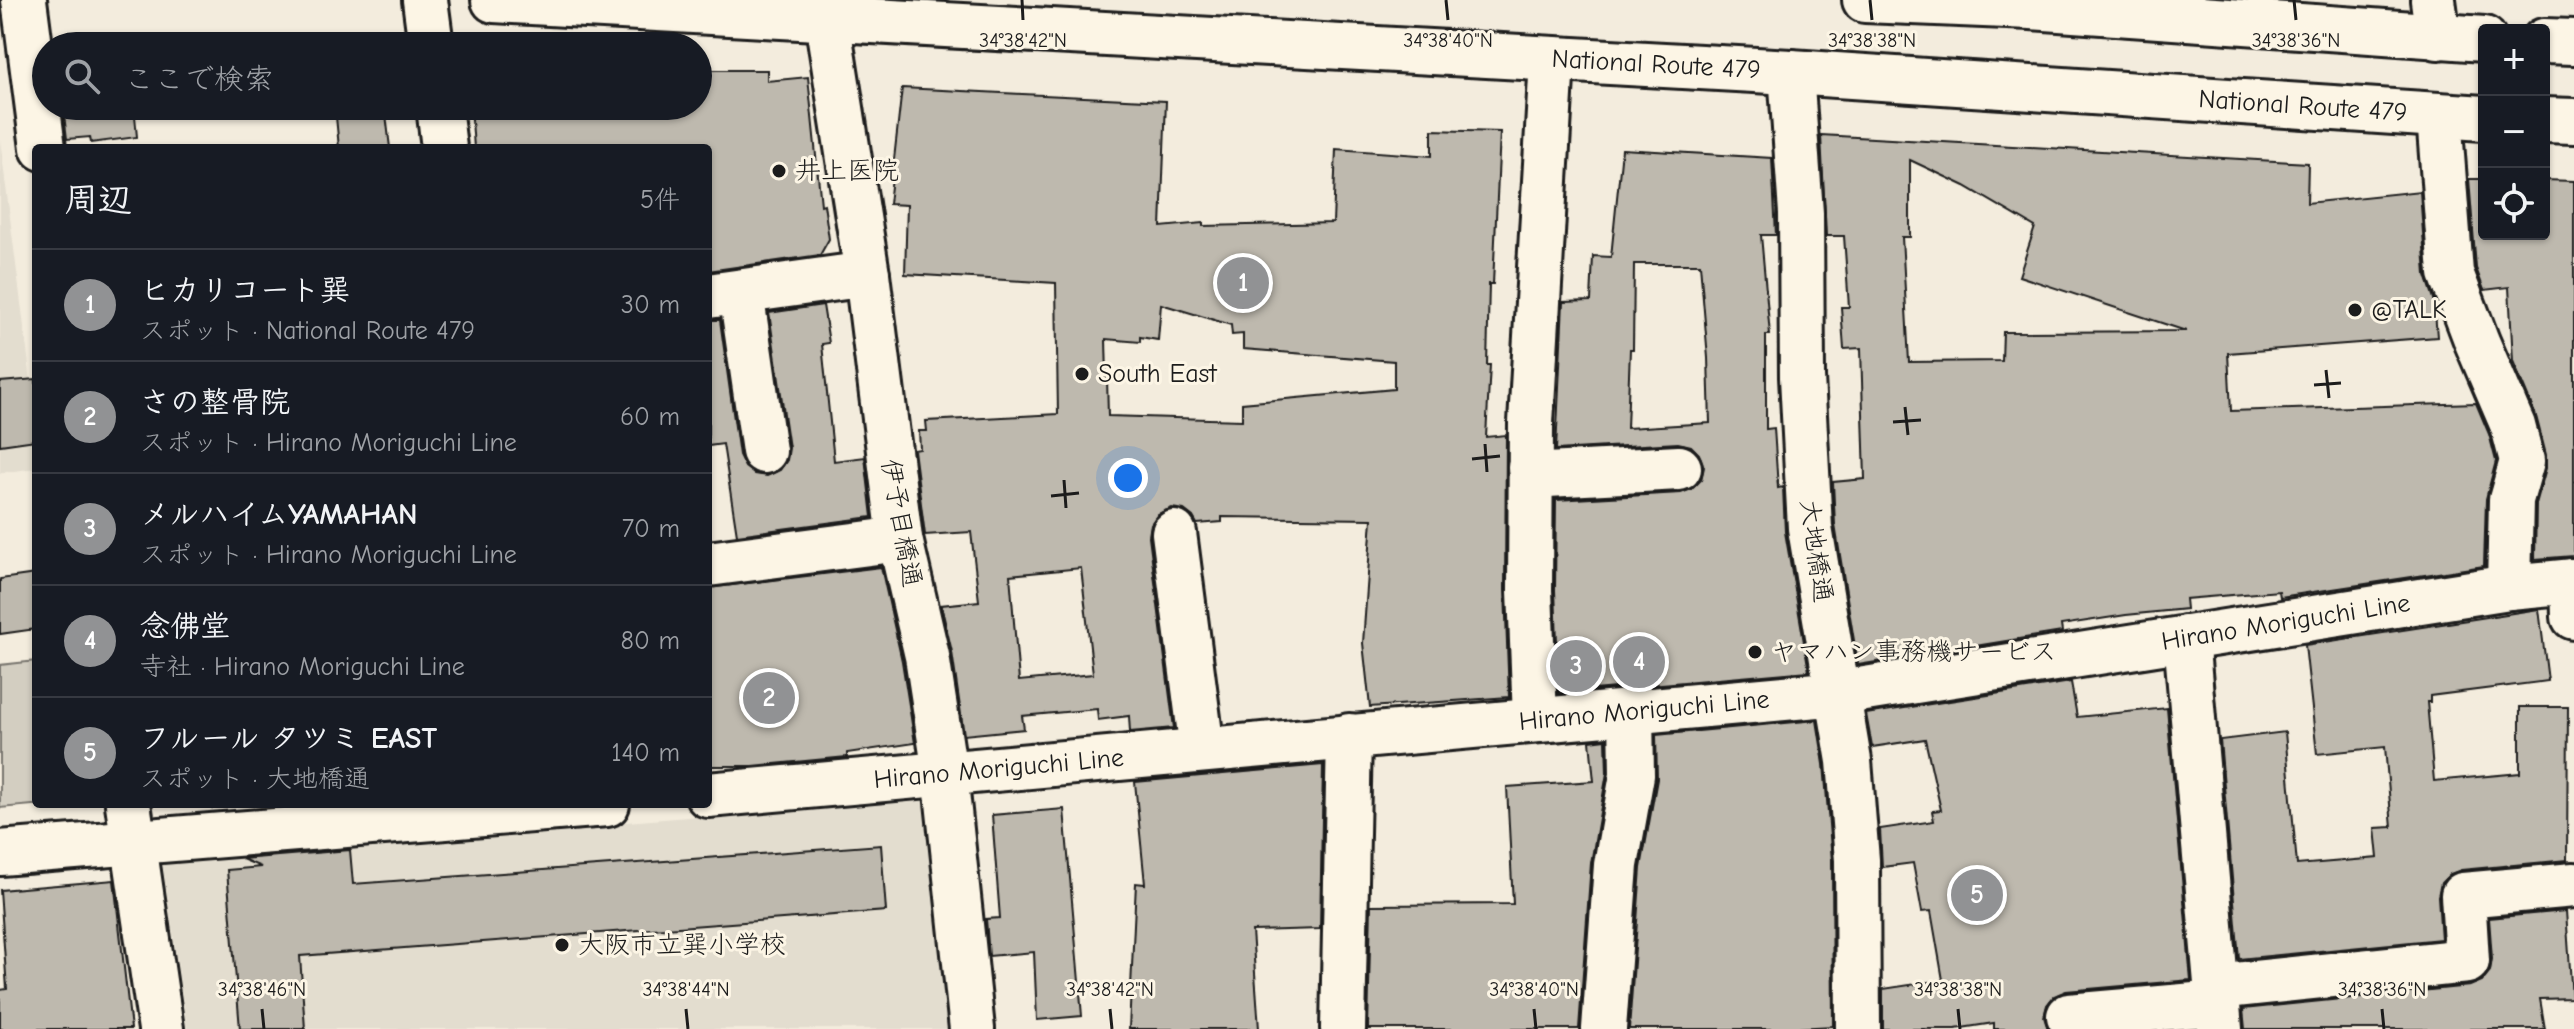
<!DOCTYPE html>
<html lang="ja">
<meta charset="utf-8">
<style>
:root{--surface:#171b24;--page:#20242c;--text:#f1f3f6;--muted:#9ea1a6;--line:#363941;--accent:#919294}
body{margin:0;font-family:"Comic Neue","Klee One",sans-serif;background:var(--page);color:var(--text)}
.controls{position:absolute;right:24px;top:24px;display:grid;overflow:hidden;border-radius:8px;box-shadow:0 2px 6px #0004}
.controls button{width:72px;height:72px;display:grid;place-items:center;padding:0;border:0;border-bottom:2px solid var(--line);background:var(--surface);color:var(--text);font:40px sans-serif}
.you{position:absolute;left:1128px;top:478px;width:28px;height:28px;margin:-20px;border:6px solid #fff;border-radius:50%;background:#1a73e8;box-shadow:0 0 0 12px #1a73e833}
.badge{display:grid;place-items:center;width:52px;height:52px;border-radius:50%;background:var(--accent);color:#fff;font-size:26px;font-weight:700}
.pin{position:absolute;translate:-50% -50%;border:4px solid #fff;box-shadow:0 2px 8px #0006}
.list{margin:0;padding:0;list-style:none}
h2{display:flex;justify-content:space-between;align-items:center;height:104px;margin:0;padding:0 32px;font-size:34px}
h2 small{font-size:26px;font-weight:400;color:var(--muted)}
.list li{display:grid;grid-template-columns:52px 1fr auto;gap:24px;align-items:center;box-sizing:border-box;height:112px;padding:0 32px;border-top:2px solid var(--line)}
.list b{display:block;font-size:30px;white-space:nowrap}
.list p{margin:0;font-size:26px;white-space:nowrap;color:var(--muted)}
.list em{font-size:26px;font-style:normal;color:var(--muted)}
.icon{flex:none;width:44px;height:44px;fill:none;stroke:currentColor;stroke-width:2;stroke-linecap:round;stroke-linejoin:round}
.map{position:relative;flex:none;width:2574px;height:1029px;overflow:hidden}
.search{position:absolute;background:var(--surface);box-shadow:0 2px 6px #0004;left:32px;top:32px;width:680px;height:88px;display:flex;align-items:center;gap:20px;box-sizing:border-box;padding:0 28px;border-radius:44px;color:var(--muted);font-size:30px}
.panel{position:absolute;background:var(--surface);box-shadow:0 2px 6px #0004;left:32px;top:144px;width:680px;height:664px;border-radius:8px}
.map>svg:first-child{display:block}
.built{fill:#e3ddcf}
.green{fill:#d3cec1;stroke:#78756e;stroke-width:2}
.building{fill:#beb9ae;stroke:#1c1c1c;stroke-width:2;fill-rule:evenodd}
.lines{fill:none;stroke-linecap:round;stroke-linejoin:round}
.street-casing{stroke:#1c1c1c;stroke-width:50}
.secondary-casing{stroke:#1c1c1c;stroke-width:50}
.highway-casing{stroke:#1c1c1c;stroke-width:50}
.street{stroke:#fcf5e5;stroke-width:44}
.secondary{stroke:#fcf5e5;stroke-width:44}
.highway{stroke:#fcf5e5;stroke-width:44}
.ticks{fill:none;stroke:#1c1c1c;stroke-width:3}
.poi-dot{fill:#1c1c1c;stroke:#fcf5e5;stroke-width:3}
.labels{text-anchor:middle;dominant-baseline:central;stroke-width:6;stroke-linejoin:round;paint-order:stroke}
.street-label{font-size:26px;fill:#1c1c1c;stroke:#fcf5e5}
.poi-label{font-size:26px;fill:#1c1c1c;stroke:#fcf5e5;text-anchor:start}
.ticks-label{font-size:20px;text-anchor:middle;fill:#1c1c1c;stroke:#fcf5e5;stroke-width:6;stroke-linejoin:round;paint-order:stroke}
</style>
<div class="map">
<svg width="2574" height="1029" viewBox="0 0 2574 1029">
<rect width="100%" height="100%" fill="#f3ecdd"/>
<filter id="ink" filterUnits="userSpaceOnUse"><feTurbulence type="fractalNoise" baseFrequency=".0125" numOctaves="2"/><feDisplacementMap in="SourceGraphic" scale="16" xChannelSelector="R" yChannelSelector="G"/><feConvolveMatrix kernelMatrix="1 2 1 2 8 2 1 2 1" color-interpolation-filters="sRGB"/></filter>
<g filter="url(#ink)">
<g class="built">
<polygon points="0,140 36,420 36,468 0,473"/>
<polygon points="931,797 960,1029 187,1029 162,860"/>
</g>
<polygon class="green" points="36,661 36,804 44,804 0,808 0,665"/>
<g class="building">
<polygon points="128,36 129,46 55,46 55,42"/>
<polygon points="698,70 767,70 767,81 808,77 821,205 824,204 829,239 820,255 708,271 708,148 474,148 471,106 698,106"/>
<path d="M902,88L1166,101L1161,227L1203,223V226L1333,223L1336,149L1432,156V130L1500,132L1493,284H1489L1487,365H1490L1486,437L1506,435L1505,590L1509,697L1370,707L1363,643L1372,519L1222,517V522L1197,524L1193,517L1184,510L1172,508L1158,514L1151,524L1149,536L1174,728L1130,732L1129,716L1098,720L1097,709L1022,716L1024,729L964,735L952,652L941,605L979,601L971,532L925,535L914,450L920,449L919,431H927L926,421L1058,414L1056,283L905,274L907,205L889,204ZM1161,304L1231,325L1232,335L1243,334V349L1394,361V389L1242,403V420L1108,416L1106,339L1140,342V337L1158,340ZM1081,568L1093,674L1019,681L1010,575Z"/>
<polygon points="63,106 134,106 137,137 91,143 90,137 67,139"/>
<polygon points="335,106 385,106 390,148 339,148"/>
<path d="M1821,135L2308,163L2307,203L2420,191L2426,275L2434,299L2437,337L2228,353L2231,411L2476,403L2489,434L2496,461L2486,499L2484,566L2280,597L2279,591L2185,599L2186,609L2126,615L2061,625L2062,632L1858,665L1835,525L1833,482L1865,479L1861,348L1844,349L1841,307H1849L1844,236H1826ZM1910,160L1965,186L2035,227L2019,276L2186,331L2003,332L2002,361L1909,362L1902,237H1910Z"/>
<path d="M1622,149L1772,158L1776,235H1761L1770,335H1766V429L1774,428L1778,488L1783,487L1785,532L1809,671L1559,693L1555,590L1556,500L1681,493L1692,489L1701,480L1704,467L1699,454L1691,446L1678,443L1556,450L1563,302L1591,301L1593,256L1611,257ZM1634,264H1700L1708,358L1710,423L1627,428L1630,349H1633Z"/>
<polygon points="2469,179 2484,179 2484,234 2544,234 2544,180 2574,181 2574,556 2535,559 2536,504 2546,468 2546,455 2536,416 2513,361 2509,287 2484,290 2476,268"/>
<polygon points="823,305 829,343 822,344 834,461 865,457 872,517 737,535 723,444 708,446 708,320 720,320 739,455 745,467 754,474 767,476 780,470 787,460 789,448 769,313"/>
<polygon points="36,379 36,440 0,445 0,382"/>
<polygon points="881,567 902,661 915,743 847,753 847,757 753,766 708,766 708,588"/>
<polygon points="36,574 36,629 0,634 0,579"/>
<polygon points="2539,609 2548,681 2430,696 2430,702 2427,702 2434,781 2520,773 2520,707 2568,707 2567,860 2461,870 2450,874 2441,883 2438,896 2441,939 2239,959 2220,740 2285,732 2297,865 2378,858 2375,828 2392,827 2385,747 2317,754 2305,645"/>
<polygon points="2071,682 2077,717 2167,708 2191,980 2066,991 2054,996 2047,1005 2044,1017 2048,1029 1994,1029 1994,1023 1955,1029 1883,1029 1883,989 1943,980 1931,911 1922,912 1913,863 1882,867 1880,829 1934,821 1932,811 1941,810 1925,739 1872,747 1866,714"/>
<polygon points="1817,720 1824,764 1832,861 1833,1026 1778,1029 1629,1029 1641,868 1657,779 1656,735"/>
<polygon points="1606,739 1607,773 1591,863 1579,1029 1368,1029 1371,905 1513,904 1507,787 1594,781 1590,741"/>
<polygon points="1323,765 1320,929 1252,931 1259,1029 1129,1029 1136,883 1145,884 1135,782"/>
<polygon points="1064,809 1082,1016 1037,1020 1034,952 989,956 986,919 1000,918 992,815"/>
<polygon points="881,845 886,911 300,956 305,1029 240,1029 227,870 261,867 242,859 350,850 353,884"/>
<polygon points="114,880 131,1029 0,1029 0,990 7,989 0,890"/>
<polygon points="2566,911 2572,998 2540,999 2545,1029 2245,1029 2243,1009 2470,986 2482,981 2490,971 2492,959 2489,918"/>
</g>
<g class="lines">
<g class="street-casing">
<g id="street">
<polyline points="24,0 43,148"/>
<polyline points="425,0 431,46"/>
<polyline points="2433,0 2438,37"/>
<polyline points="1791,72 1801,213 1802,377 1810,528 1849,761 1857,860 1858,1029"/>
<polyline points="439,106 444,148"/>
<polyline points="2439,116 2451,273 2477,342 2513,426 2522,461 2511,500 2509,587"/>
<polyline points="741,292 764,451"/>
<polyline points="708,296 867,274"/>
<polyline points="1530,467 1547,475 1679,468"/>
<polyline points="1174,533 1202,750"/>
<polyline points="708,564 900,539"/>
<polyline points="2573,581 2574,617"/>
<polyline points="2186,638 2220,1029"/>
<polyline points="1535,719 1530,590 1531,423 1552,60"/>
<polyline points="128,804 161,1029"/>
<polyline points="2216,987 2467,961 2463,895 2574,885"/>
<polyline points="2069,1016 2218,1003"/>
<polyline points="1343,1029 1349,736"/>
<polyline points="1604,1029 1616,865 1632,775 1631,711"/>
</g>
</g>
<g class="secondary-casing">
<g id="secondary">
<polyline points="824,0 867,274 900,539 927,656 945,773 972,1029"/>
<path id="s1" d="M708,795L1840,693L2509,587L2574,581"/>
<polyline points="0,853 607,804"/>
</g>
</g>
<g class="highway-casing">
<g id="highway">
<path id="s2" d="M494,0L1791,72L2484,118"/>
<polyline points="1865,0 2031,7 2484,39"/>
<polyline points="2544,41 2574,42"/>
<polyline points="2544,120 2574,121"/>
</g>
</g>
<use href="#street" class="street"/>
<use href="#secondary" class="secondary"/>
<use href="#highway" class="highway"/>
</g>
</g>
<path class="ticks" d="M1022,0L1023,20M1446,0L1448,20M1870,0L1872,20M2294,0L2296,20M2326,370L2329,398M2314,385L2341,383M1905,407L1908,435M1893,422L1921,420M1485,444L1487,472M1472,459L1500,456M1064,480L1066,508M1051,496L1079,493M262,1009L264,1029M686,1009L688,1029M1110,1009L1112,1029M1534,1009L1536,1029M1958,1009L1960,1029M2382,1009L2384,1029"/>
<g class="poi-dot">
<circle cx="779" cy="171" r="8"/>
<circle cx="2355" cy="310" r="8"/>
<circle cx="1082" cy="374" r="8"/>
<circle cx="1755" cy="652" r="8"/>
<circle cx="562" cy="945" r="8"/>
</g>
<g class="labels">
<g class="street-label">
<text stroke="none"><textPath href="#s2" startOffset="1164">National Route 479</textPath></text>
<text stroke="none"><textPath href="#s2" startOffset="1812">National Route 479</textPath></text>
<text transform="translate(901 523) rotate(80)">伊予目橋通</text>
<text transform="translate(1816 551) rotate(82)">大地橋通</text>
<text stroke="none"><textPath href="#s1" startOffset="1588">Hirano Moriguchi Line</textPath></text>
<text stroke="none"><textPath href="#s1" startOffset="940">Hirano Moriguchi Line</textPath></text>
<text stroke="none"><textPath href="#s1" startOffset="292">Hirano Moriguchi Line</textPath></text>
</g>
<g class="poi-label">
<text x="795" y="171">井上医院</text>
<text x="2371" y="310">@TALK</text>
<text x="1098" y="374">South East</text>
<text x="1771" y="652">ヤマハン事務機サービス</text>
<text x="578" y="945">大阪市立巽小学校</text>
</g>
</g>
<g class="ticks-label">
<text x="1023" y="47">34°38'42"N</text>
<text x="1448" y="47">34°38'40"N</text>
<text x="1872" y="47">34°38'38"N</text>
<text x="2296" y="47">34°38'36"N</text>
<text x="262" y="996">34°38'46"N</text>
<text x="686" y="996">34°38'44"N</text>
<text x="1110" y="996">34°38'42"N</text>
<text x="1534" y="996">34°38'40"N</text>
<text x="1958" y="996">34°38'38"N</text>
<text x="2382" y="996">34°38'36"N</text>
</g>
</svg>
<div class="controls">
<button>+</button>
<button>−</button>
<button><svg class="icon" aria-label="locate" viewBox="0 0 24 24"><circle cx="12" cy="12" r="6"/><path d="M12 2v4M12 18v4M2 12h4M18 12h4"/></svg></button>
</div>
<div class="you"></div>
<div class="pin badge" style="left:1243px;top:283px">1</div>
<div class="pin badge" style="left:769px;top:698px">2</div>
<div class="pin badge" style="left:1576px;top:666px">3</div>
<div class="pin badge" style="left:1639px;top:662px">4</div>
<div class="pin badge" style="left:1977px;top:895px">5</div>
<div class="search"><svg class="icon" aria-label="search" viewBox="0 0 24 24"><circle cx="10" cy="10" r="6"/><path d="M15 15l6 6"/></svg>ここで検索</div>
<section class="panel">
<h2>周辺<small>5件</small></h2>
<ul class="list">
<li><span class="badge">1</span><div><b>ヒカリコート巽</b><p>スポット · National Route 479</p></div><em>30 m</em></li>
<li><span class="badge">2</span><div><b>さの整骨院</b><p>スポット · Hirano Moriguchi Line</p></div><em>60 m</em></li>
<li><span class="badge">3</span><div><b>メルハイムYAMAHAN</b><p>スポット · Hirano Moriguchi Line</p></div><em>70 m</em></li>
<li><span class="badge">4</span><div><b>念佛堂</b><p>寺社 · Hirano Moriguchi Line</p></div><em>80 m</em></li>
<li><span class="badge">5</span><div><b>フルール タツミ EAST</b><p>スポット · 大地橋通</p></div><em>140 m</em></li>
</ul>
</section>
</div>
